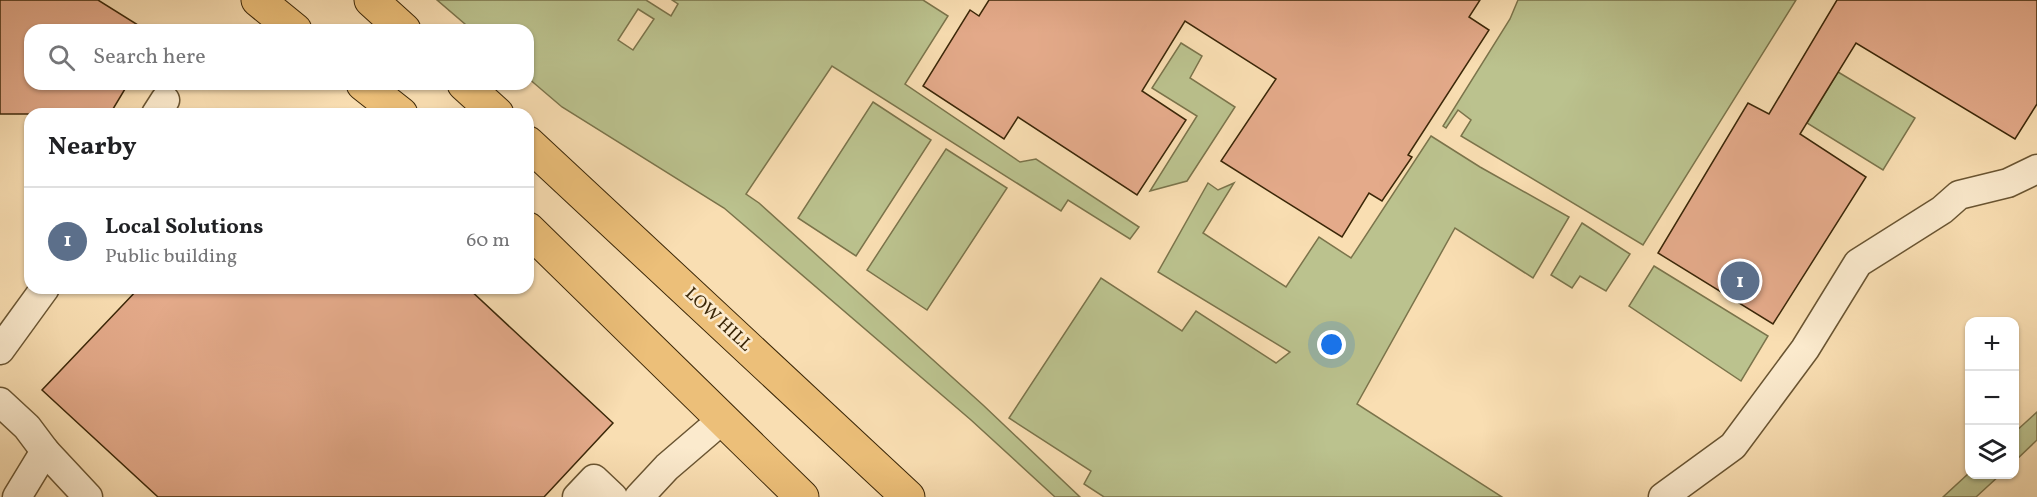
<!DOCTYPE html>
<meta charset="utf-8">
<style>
:root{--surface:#fff;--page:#f6f6f6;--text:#202124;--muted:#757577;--line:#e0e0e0;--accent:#2563eb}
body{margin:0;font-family:Vollkorn,serif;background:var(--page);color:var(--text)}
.controls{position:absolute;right:18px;bottom:18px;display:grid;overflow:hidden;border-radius:12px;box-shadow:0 2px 4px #0004}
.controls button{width:54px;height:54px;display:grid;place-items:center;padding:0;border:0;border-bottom:2px solid var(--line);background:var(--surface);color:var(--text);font:30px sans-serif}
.you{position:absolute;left:1332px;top:345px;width:21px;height:21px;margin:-15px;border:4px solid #fff;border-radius:50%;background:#1a73e8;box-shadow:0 0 0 9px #1a73e833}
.badge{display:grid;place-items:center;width:39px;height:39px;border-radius:50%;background:var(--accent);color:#fff;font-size:20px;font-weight:700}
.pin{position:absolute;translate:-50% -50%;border:3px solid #fff;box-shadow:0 2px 6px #0006}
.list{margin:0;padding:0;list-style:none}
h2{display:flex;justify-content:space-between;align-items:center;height:78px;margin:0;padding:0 24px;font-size:26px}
h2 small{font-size:20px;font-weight:400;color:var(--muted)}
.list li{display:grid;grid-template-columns:39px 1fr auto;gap:18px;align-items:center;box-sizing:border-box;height:108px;padding:0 24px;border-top:2px solid var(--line)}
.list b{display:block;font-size:22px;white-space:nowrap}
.list p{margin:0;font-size:20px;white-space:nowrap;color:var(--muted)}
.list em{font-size:20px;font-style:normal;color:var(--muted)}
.icon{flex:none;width:33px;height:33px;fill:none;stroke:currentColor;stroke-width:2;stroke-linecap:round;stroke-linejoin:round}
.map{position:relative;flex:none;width:2037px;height:497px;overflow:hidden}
.search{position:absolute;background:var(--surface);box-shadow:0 2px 4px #0004;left:24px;top:24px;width:510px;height:66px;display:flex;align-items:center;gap:15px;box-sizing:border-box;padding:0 21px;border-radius:18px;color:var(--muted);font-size:22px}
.panel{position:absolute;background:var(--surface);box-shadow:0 2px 4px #0004;left:24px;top:108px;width:510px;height:186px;border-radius:18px}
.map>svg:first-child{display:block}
.green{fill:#bbc28e;stroke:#7b744b;stroke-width:1.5;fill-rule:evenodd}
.building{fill:#e4aa8a;stroke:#3b2708;stroke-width:1.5}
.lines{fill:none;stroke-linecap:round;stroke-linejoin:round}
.service-casing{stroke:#6a5532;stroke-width:31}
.trunk-casing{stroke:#3b2708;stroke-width:35}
.service{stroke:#fbeacd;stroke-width:28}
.trunk{stroke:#ecbf79;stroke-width:33}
.labels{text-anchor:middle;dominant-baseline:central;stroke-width:5;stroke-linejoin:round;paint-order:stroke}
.street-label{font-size:18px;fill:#3b2708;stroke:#fbeacd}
</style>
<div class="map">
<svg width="2037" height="497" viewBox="0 0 2037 497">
<rect width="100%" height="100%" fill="#f9deb2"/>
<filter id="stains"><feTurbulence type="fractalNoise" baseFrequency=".00333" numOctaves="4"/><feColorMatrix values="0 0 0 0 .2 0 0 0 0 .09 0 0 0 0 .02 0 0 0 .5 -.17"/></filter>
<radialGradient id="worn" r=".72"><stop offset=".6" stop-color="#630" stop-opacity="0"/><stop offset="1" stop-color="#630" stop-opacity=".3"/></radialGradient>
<g class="green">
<path d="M437,0H646L671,16L678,4L672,0H923L948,16L905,84L1020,162L1036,159L1139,227L1130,239L1068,200L1061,211L832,66L746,194L759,203L983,405L1080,497H1055L971,420L724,208L562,107L528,78V30H472ZM638,9L654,19L633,50L618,40Z"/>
<polygon points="1518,0 1796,0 1643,245 1461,136 1471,120 1458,110 1446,128 1443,126 1510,19"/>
<polygon points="1181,43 1202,56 1190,78 1235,107 1187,181 1150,191 1197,116 1152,88"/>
<polygon points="1838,72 1915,118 1883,170 1807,123"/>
<polygon points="873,102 931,140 856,256 798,218"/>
<polygon points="1431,136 1480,167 1569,217 1533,278 1455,228 1357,404 1502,497 1104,497 1084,484 1091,471 1009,418 1101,278 1182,331 1196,311 1276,363 1290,352 1158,272 1208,183 1218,190 1234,183 1203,233 1286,287 1319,237 1351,258"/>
<polygon points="946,149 1007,188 927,310 867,270"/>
<polygon points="1582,223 1630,254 1606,291 1580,276 1572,288 1551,275"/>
<polygon points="1654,266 1768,336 1741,381 1629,306"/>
<polygon points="2037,412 2037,440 2015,461 2015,432"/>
<polygon points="1969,473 1970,474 2000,475 1976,497 1943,497"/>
</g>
<g class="building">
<polygon points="0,0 98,0 146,30 30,30 30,84 128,84 110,114 0,114"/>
<polygon points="989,0 1480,0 1469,17 1489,30 1408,155 1412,157 1382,201 1369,193 1342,237 1221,161 1276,79 1185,21 1142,91 1186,120 1137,195 1018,117 1004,139 923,86 970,10 979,16"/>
<polygon points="1837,0 2037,0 2037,104 2015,139 1856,43 1800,134 1866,177 1773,324 1658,253 1748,103 1769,114"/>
<polygon points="139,288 468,288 613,423 544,497 158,497 42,390"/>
</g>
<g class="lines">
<g class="service-casing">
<g id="service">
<polyline points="156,114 165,100"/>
<polyline points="0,350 45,288"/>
<polyline points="0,402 27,427 45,451 88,497"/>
<polyline points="17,497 45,451"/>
<polyline points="577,497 594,479 613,497"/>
<polyline points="639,497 667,467 723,419"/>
<polyline points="1663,497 1733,446 1805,349 1858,263 1942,210 1959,195 2008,183 2037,169"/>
</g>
</g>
<g class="trunk-casing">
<g id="trunk">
<polyline points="258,0 295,30"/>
<polyline points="371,0 404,30"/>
<polyline points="363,84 401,114"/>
<polyline points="464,84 497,114"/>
<polyline points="528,143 908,497"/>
<polyline points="528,229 802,497"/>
</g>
</g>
<use href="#service" class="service"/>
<use href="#trunk" class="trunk"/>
</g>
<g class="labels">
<g class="street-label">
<text transform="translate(718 320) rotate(43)">LOW HILL</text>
</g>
</g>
<rect width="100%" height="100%" filter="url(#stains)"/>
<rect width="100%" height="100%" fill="url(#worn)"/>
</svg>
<div class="controls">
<button>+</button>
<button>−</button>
<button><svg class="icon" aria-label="layers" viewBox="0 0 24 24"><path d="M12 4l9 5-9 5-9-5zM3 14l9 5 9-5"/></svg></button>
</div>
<div class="you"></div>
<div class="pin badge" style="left:1740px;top:281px;background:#5c6f8a">1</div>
<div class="search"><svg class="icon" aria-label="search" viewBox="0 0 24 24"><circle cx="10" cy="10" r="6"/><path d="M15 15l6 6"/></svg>Search here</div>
<section class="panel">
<h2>Nearby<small></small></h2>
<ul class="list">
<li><span class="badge" style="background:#5c6f8a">1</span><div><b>Local Solutions</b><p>Public building</p></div><em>60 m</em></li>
</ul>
</section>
</div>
